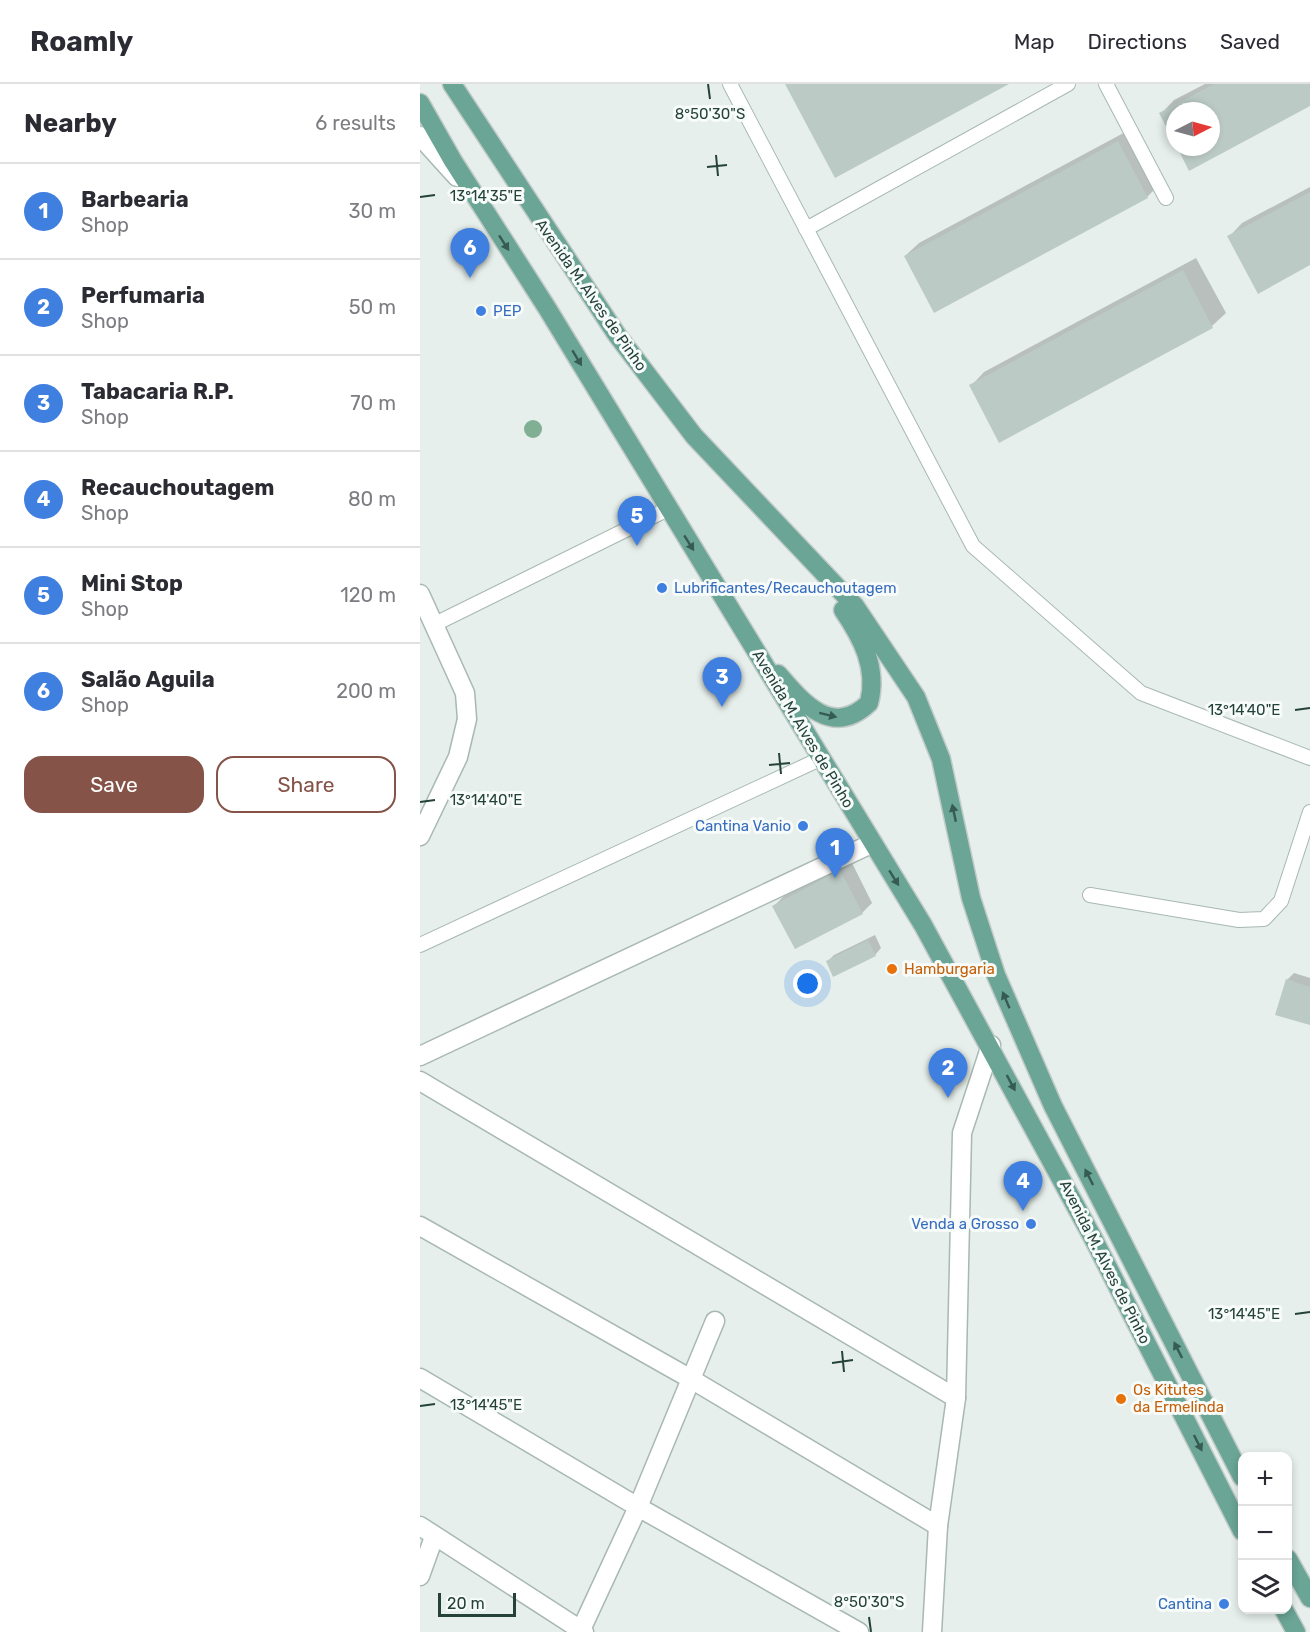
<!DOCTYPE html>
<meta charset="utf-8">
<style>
:root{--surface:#fff;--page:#f2f2f3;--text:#2b2b33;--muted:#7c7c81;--line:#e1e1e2;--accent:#855347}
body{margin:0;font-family:Rubik,sans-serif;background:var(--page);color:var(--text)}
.controls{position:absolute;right:18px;bottom:18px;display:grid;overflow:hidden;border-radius:12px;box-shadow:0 3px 9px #0003}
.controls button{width:54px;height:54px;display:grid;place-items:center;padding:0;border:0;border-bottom:2px solid var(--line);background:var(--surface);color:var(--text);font:30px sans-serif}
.compass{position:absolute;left:746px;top:18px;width:54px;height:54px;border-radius:50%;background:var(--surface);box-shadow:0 3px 9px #0003;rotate:84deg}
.scale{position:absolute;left:18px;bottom:15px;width:78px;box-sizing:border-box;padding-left:6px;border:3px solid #24423a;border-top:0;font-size:16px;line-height:21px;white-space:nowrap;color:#24423a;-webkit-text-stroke:4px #f7fbf9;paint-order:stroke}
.you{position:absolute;left:388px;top:900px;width:21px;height:21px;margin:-15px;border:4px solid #fff;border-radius:50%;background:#1a73e8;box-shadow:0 0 0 9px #1a73e833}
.badge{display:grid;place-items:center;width:39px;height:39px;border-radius:50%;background:var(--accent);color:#fff;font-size:20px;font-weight:700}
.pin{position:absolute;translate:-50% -50px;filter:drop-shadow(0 2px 3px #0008)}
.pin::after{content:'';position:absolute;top:32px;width:21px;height:18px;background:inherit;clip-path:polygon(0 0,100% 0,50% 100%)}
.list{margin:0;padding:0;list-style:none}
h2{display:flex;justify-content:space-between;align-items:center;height:78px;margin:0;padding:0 24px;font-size:26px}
h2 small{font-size:20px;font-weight:400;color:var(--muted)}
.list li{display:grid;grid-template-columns:39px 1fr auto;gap:18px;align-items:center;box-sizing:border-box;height:96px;padding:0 24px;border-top:2px solid var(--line)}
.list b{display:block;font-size:22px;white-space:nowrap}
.list p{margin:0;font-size:20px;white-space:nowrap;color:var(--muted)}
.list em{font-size:20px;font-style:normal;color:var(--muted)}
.actions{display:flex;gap:12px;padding:18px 24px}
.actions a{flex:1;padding:14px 0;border:2px solid var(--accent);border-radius:18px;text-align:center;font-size:21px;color:var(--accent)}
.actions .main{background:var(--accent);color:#fff}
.icon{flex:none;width:33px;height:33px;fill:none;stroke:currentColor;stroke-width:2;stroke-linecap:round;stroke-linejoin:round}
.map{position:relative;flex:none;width:890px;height:1548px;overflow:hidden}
header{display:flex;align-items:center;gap:36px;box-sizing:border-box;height:84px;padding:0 30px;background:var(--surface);border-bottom:2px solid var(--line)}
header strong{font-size:28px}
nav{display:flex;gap:33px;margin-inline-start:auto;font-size:21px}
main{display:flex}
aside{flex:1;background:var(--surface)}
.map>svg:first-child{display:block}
.shadow{fill:#0003}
.building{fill:#bbcac4}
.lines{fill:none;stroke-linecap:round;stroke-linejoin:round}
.service-casing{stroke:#a8b8b2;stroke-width:16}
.minor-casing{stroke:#a8b8b2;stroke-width:21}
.tertiary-casing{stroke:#a8b8b2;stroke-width:21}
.primary-casing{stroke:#c2cac8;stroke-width:21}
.service{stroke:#fff;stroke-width:14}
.minor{stroke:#fff;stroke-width:18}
.tertiary{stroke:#fff;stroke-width:18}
.primary{stroke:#6aa596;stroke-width:18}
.tree{fill:#80af93}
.oneway{fill:#365b51}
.ticks{fill:none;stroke:#24423a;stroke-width:2}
.shop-dot{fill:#3f7fe0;stroke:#f7fbf9;stroke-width:2}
.food-dot{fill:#e8710a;stroke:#f7fbf9;stroke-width:2}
.labels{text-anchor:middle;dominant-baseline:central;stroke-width:6;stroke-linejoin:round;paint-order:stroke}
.street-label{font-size:15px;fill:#24423a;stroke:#f7fbf9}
.shop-label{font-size:15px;fill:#366cbe;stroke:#f7fbf9;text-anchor:end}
.food-label{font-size:15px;fill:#c56008;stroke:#f7fbf9;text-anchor:start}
.ticks-label{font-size:15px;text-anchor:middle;fill:#24423a;stroke:#f7fbf9;stroke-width:6;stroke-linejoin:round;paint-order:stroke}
</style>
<header>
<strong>Roamly</strong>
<nav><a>Map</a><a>Directions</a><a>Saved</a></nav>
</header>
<main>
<aside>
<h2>Nearby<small>6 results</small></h2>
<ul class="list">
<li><span class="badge" style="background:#3f7fe0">1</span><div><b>Barbearia</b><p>Shop</p></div><em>30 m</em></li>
<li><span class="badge" style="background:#3f7fe0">2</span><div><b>Perfumaria</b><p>Shop</p></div><em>50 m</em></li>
<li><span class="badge" style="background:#3f7fe0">3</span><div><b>Tabacaria R.P.</b><p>Shop</p></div><em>70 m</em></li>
<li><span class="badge" style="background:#3f7fe0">4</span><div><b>Recauchoutagem</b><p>Shop</p></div><em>80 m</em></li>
<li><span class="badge" style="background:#3f7fe0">5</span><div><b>Mini Stop</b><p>Shop</p></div><em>120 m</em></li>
<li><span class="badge" style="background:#3f7fe0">6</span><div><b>Salão Aguila</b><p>Shop</p></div><em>200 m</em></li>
</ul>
<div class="actions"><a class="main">Save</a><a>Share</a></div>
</aside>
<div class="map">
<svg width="890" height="1548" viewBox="0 0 890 1548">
<rect width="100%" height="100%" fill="#e6efeb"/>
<g class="shadow">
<polygon points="785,0 890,0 890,20 770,85 759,63 791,63 791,27 755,27 755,56 741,30 754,16"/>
<polygon points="711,45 740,100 727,113 485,172 499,159"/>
<polygon points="890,103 890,180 809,153 822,139"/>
<polygon points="776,174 806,229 792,242 580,357 551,302 564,288"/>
<polygon points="431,777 452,819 442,829 354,822 364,812"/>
<polygon points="455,851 461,864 455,871 408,877 414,871"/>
<polygon points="874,889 890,894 890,940 867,896"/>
</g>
<g class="building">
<polygon points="365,0 589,0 415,94"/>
<polygon points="794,0 890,0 890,22 769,87 757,63 791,63 791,27 755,27 755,60 739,29"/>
<polygon points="698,57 728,114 514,229 484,172"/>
<polygon points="890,108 890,181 838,210 807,152"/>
<polygon points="763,186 793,244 579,359 549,301"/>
<polygon points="420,786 443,830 375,865 352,822"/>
<polygon points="448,856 456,872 413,893 406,877"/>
<polygon points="866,895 890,903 890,941 855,931"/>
</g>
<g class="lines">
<g class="service-casing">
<g id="service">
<polyline points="310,0 553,462 721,609 890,674"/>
<polyline points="686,0 746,114"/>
<polyline points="386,145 648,0"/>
<polyline points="15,540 248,425"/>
<polyline points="670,811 819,836 844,835 861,817 890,728"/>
<polyline points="0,861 400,675"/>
</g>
</g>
<g class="minor-casing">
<g id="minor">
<polyline points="0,510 45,609 47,635 38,673 0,752"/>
<polyline points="0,972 453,759"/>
<polyline points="0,997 536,1314"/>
<polyline points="0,1142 271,1295 518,1442"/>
<polyline points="295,1237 218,1423 439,1548"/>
<polyline points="0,1294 218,1423 160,1548"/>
<polyline points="0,1442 164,1548"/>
<polyline points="0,1492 14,1453"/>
<polyline points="512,1548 518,1442 536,1314 542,1049 571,961"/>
</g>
</g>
<g class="tertiary-casing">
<polyline id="tertiary" points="0,52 37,93"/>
</g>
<g class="primary-casing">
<g id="primary">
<polyline points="32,0 197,251 274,352 435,522 496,613 521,675 551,814 576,891 633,1022 822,1393"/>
<polyline points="0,19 33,77 127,224 503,841 673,1154 822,1447"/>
<path d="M358,590C383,619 412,654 449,619C458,584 442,554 423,526"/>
<polyline points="868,1475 890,1514"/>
<polyline points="864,1526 876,1548"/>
</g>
</g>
<use href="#service" class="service"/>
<use href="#minor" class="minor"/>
<use href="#tertiary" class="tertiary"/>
<use href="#primary" class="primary"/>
</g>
<circle class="tree" cx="113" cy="345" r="9"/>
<defs><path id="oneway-solid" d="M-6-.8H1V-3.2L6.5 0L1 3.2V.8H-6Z" transform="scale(1.5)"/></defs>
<g class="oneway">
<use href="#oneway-solid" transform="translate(84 159) rotate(57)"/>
<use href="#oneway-solid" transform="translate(157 274) rotate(59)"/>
<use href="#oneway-solid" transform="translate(269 459) rotate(58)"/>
<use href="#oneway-solid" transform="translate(408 631) rotate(14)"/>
<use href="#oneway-solid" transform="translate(534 729) rotate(-102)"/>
<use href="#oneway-solid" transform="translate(474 794) rotate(58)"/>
<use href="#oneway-solid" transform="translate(586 916) rotate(-113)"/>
<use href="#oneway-solid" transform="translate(591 999) rotate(62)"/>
<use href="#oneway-solid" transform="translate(669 1093) rotate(-117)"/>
<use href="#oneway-solid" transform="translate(758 1266) rotate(-117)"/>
<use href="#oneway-solid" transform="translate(778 1359) rotate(63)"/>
</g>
<path class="ticks" d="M288,0L290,15M296,71L298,92M287,83L307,81M0,113L15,111M875,626L890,624M359,669L361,690M349,681L370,679M0,718L15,716M875,1230L890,1228M422,1267L424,1288M412,1279L433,1276M0,1322L15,1320M449,1533L451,1548"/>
<g class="shop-dot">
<circle cx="61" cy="227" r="6"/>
<circle cx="242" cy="504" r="6"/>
<circle cx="383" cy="742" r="6"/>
<circle cx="611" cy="1140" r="6"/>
<circle cx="804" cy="1520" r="6"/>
</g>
<g class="food-dot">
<circle cx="472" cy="885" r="6"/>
<circle cx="701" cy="1315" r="6"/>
</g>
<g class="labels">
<g class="street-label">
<text transform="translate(171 211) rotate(55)">Avenida M. Alves de Pinho</text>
<text transform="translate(383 645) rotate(59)">Avenida M. Alves de Pinho</text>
<text transform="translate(685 1178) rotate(63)">Avenida M. Alves de Pinho</text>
</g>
<g class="shop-label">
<text x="73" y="227" text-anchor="start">PEP</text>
<text x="254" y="504" text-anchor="start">Lubrificantes/Recauchoutagem</text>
<text x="371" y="742">Cantina Vanio</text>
<text x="599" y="1140">Venda a Grosso</text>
<text x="792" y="1520">Cantina</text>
</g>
<g class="food-label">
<text x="484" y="885">Hamburgaria</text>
<text x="713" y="1306">Os Kitutes<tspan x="713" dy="17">da Ermelinda</tspan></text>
</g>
</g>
<g class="ticks-label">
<text x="290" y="35">8°50'30"S</text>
<text x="66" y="117">13°14'35"E</text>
<text x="824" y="631">13°14'40"E</text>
<text x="66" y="721">13°14'40"E</text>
<text x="824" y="1235">13°14'45"E</text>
<text x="66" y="1326">13°14'45"E</text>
<text x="449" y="1523">8°50'30"S</text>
</g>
</svg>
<div class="controls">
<button>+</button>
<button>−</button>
<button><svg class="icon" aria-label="layers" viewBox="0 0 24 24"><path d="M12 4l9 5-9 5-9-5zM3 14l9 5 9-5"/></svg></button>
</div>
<svg class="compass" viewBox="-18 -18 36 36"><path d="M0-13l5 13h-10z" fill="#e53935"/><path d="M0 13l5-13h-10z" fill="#7c7c81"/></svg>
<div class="scale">20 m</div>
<div class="you"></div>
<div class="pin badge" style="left:415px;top:794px;background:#3f7fe0">1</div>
<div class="pin badge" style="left:528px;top:1014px;background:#3f7fe0">2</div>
<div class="pin badge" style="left:302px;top:623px;background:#3f7fe0">3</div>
<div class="pin badge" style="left:603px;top:1127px;background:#3f7fe0">4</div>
<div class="pin badge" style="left:217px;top:462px;background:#3f7fe0">5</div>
<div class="pin badge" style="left:50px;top:194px;background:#3f7fe0">6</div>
</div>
</main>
